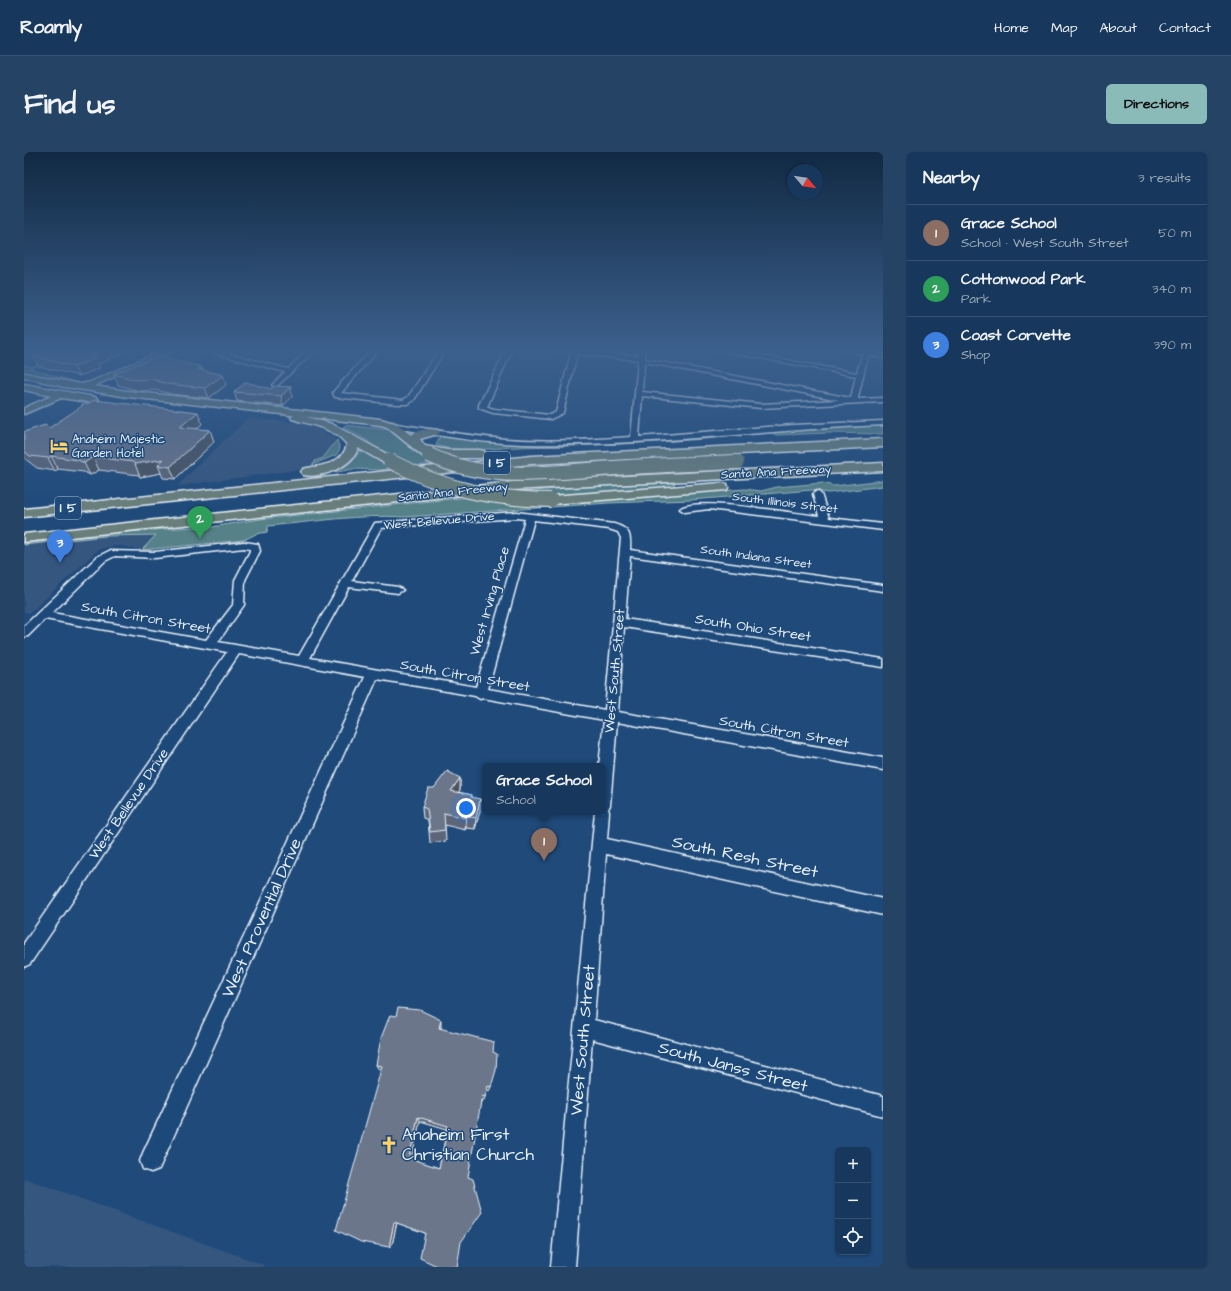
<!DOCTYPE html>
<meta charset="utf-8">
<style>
:root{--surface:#17385c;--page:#244365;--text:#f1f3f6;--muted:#9eacbb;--line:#365272;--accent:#8bbbb9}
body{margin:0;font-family:"Architects Daughter",sans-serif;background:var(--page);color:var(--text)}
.controls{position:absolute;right:12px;bottom:12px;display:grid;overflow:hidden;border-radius:6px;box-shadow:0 1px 3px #0004}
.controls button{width:36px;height:36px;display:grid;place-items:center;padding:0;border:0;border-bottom:1px solid var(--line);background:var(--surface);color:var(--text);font:20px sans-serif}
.compass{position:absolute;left:763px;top:12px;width:36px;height:36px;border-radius:50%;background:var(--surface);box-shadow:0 1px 3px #0004;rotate:119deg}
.you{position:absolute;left:442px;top:656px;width:14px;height:14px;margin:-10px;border:3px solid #fff;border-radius:50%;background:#1a73e8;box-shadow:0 0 0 6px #1a73e833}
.badge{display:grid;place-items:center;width:26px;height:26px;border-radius:50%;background:var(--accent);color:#fff;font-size:13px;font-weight:700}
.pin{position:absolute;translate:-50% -33px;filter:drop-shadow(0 1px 2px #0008)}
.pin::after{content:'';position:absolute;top:21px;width:14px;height:12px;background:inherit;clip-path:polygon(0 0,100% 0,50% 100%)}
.popup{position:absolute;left:458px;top:611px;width:124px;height:52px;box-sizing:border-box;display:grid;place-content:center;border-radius:6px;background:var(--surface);filter:drop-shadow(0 1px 3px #0005);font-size:13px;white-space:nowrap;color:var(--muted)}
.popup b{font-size:15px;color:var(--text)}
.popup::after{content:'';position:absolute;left:50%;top:100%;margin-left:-8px;border:8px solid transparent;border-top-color:var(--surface)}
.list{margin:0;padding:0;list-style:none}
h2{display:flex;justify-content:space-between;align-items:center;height:52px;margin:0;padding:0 16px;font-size:17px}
h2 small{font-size:13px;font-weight:400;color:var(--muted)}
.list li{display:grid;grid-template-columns:26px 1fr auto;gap:12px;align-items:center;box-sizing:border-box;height:56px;padding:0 16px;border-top:1px solid var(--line)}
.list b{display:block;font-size:15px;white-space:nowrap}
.list p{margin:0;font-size:13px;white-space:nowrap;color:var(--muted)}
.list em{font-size:13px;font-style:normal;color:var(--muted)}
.icon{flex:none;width:22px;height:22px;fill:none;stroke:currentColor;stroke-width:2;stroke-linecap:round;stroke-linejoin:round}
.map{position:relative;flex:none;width:859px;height:1115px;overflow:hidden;border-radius:6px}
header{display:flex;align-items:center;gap:24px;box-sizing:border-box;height:56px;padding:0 20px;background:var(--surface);border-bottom:1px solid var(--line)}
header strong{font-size:19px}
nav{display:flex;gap:22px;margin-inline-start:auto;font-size:14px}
.intro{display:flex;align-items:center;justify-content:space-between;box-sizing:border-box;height:96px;padding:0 24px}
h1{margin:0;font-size:28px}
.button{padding:10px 18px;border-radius:6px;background:var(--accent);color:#111;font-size:14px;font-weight:700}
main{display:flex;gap:24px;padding:0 24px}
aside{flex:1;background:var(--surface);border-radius:6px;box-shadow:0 1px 3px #0004}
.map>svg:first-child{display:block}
.built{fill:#36577f}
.green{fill:#578188;stroke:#a0b9c0}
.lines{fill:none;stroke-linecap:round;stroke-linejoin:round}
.minor-casing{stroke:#e8f1f8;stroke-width:3}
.major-casing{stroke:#e8f1f8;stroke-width:3}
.highway-casing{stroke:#e8f1f8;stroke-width:3}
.minor{fill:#1f4a7a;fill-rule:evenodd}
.major{fill:#6b7f7c;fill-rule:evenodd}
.highway{fill:#6b7f7c;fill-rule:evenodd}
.highway-bridge-casing{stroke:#e8f1f8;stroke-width:16;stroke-linecap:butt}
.highway-bridge{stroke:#6b7f7c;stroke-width:14}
.wall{fill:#5d6578;stroke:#e8f1f8;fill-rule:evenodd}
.shaded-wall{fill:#4c5361;stroke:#e8f1f8}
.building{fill:#6c768b;stroke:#e8f1f8;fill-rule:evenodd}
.labels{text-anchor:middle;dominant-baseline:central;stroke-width:3;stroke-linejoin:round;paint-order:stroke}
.far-poi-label{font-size:12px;fill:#e8f1f8;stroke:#1f4a7a;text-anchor:start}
.far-street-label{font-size:12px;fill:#e8f1f8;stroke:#1f4a7a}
.shield{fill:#1f4a7a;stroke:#acbfd2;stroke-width:1}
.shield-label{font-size:13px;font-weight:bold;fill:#e8f1f8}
.street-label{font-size:14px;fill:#e8f1f8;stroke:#1f4a7a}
.near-street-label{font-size:17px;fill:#e8f1f8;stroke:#1f4a7a}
.near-poi-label{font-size:17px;fill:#e8f1f8;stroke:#1f4a7a;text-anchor:start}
</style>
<header>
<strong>Roamly</strong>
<nav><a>Home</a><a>Map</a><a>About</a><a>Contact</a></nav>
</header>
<div class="intro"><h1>Find us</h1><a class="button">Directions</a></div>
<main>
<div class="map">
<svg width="859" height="1115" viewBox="0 0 859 1115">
<rect width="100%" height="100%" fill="#1f4a7a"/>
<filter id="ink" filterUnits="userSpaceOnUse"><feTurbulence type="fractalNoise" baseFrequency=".025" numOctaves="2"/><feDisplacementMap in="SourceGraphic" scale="8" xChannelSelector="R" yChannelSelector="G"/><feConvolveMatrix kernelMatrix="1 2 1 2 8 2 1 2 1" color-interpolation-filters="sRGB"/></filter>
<g filter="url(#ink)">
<g class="built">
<polygon points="224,266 286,272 302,278 299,280 313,288 299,306 291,309 286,316 153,334"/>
<polygon points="132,383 118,398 96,394 84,395 74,398 6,461 0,460 0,393 82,384"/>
<polygon points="0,1026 240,1113 239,1115 0,1115"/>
</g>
<g class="green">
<path d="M50,198H52L6,216L48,229C35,232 12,224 0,219V212L7,215Z"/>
<polygon points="322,273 365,278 390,297 388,299 394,301 415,311 385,315 346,293 344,289 319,275"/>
<path d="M859,274V282L805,281L752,283L749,281C683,287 616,291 548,294C530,295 512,294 494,295C466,296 439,302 412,293L416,284C503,299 594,293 681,287C719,284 757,278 796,275C817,274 838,275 859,274Z"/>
<polygon points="313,288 316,297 312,303 288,313 291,309 299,306"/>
<path d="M338,296L369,316L356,318L329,317L313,320L311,319C323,313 331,308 338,296Z"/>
<path d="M859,328V334L804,341L788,338L667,348L585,351L381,365C335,362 290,370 244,374L243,380L232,382L220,388L118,398L132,383L82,384L0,393V392L79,382L167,375H187L236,367L446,345L518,351L721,337L737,339L753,335L799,331L810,334Z"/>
<polygon points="650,331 652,336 515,344 488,341 555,335"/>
</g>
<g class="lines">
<g class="minor-casing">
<g id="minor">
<polygon points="178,198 191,198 264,217 284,198 291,198 253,234 251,235 248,233 261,220"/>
<polygon points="347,198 354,198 317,241 379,248 384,245 415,198 421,198 390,248 384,252 373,252 311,245 309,241 310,239"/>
<path d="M482,198H488L463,255L470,257L526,263L532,260L547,201L530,198H558L614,204L615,198H621V207L827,246L832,224L693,198H709L833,221L838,202L822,198H838L859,202V206L844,203L834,245V247L859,246V250L737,256L618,244L615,285L769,273L859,269V273C739,278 619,295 499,292C455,291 411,283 367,275L363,273L367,271C405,277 443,284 482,287C523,290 566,288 607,285L614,208L553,202L539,261L527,267L469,261L455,256V253ZM620,210L815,248L737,252L618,240Z"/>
<path d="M793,339L797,342L805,366L859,372V378L685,357L661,360L656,357C669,344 773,362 795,364L789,342Z"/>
<path d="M492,360L590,372C606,377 607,382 606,398L859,433V439L606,404L601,467L859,507V515L600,475L594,560L859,606V618L593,570L586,653L584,657L585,660L583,687L859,747V763L582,702L570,868L859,944V964L568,887L551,1115H527L571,660H579V614H575L580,568L459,546L456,547L451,544L353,527L135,1017L127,1020L119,1017L116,1009L119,1001L341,525L215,502L6,812L0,815V791L203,500L21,467L4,484L0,485V474L73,405L85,399L131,400L220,390L234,392L236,399L221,428L220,453L194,490L275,504L351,371ZM492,366L501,367L452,535L286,506L325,435L374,441L379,438L374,435L328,429L357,376ZM510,368L585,377L594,380L597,386L581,558L464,537ZM220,396L226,397V399L211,428L209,453L182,488L28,461L81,409L91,404L131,406Z"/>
</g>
</g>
<g class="major-casing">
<g id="major">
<polygon points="139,198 151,198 70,234 104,239 357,267 370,271 372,273 367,276 356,273 104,245 40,235 0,225 0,221 57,232 66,230"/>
<polygon points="0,232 71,245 75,248 71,251 37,246 0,262 0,256 27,244 0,238"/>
</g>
</g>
<g class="highway-casing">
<g id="highway">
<path d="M272,262L308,272L370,306L372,309L370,312H362L334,296C329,315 296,327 279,323L277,320L279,317C296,313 317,314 323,293C311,276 287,273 268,267L267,265Z"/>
<path d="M367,270L371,271L387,283C392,278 407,276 414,278L416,280L414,282L396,287L401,294L424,298H456L460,299L462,302L460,305L456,306H424L411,303L409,306H401L363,275L361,273L363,271Z"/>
<polygon points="859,287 859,295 507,312 0,365 0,357 507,304"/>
<polygon points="859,311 859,319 488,338 0,390 0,382 488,330"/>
<polygon points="698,331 703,332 704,335 703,338 527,352 522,351 520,348 522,345 527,344"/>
</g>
</g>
<use href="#minor" class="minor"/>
<use href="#major" class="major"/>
<use href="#highway" class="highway"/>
<g class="highway-bridge-casing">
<g id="highway-bridge">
<path d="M405,303C467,332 525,320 591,316C632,313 672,312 713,310"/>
<path d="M366,309C419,337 467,347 527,348"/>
</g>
</g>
<use href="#highway-bridge" class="highway-bridge"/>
</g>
<g class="wall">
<polygon points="25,198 105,198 74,212 76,216 55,224 14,214 9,204"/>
<polygon points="178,215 178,218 199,223 202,233 185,246 147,242 131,238 115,239 94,233 90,222"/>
<polygon points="267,235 268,245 259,254 213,249 210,240"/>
<polygon points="178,272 172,277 186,278 190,290 151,327 139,326 137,321 116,325 115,323 75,318 66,323 60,320 34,317 31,319 13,316 0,306 0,280 25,276"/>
<polygon points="436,626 436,638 434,640 448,643 448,645 456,659 451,677 442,676 441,678 421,673 422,689 406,691 404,668 399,666 398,655 410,636"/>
<path d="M372,864L417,874V876L467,935L465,939L463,938L460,949H458L401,1081L373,1071L368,1093L356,918H355L352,913ZM396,969L423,977L415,1016L387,1007Z"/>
</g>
<g class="shaded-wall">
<polygon points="80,198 105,198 74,212 76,216 55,224 50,215 66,204"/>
<polygon points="199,223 202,233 185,246 181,236"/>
<polygon points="267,235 268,245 259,254 257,244"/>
<polygon points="174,260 178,272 161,287 156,275"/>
<polygon points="186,278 190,290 151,327 146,315"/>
<polygon points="27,304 34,317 31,319 24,306"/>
<polygon points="69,305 75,318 66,323 60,311"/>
<polygon points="140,307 134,313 137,321 116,325 111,312"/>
<polygon points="436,626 436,638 427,651 427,639"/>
<polygon points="456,647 456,659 451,677 452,666"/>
<polygon points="442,664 442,676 441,678 442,666"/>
<polygon points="417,868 417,874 416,882 415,876"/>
<polygon points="394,965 396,969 387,1008 385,1006"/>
<polygon points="373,1069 368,1093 365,1095 370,1070"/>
</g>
<g class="building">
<polygon points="25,198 80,198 66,204 72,206 50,215 9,204"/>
<polygon points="133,204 178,215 174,217 199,223 181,236 143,232 128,227 111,228 90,222"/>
<polygon points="222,230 247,237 250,234 267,235 257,244 210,240"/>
<polygon points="70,248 174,260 156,275 186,278 146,315 134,313 140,307 111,312 109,310 69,305 60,311 54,308 27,304 24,306 6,304 0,299 0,280 21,273 25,276 58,254 58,252 63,252"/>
<polygon points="423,619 436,626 427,639 448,643 447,645 456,647 452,666 442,664 442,666 420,661 421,678 406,680 403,657 398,655 404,636 410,636"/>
<path d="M374,856L396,858L417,868L415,876L470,890L469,900L473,902L472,918L467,935L464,934L461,945L458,944L444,1025L449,1027L458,1060L437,1090L433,1115H415L396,1106L401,1081L370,1070L365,1095L337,1090L312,1078L358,914L352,913L357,886L366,863L372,864ZM394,965L424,974L415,1016L385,1006Z"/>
</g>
</g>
<linearGradient id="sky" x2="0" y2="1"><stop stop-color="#112943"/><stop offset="0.56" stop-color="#3c608d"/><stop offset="1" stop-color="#3c608d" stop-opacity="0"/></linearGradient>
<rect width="859" height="355" fill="url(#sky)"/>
<defs>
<g id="hotel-bare" transform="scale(1.38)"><path d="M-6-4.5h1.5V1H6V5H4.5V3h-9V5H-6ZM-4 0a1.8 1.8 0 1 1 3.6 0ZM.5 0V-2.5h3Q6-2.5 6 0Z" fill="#ffd166" stroke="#1f4a7a" stroke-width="2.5" paint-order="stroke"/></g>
<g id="church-bare" transform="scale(1.38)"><path d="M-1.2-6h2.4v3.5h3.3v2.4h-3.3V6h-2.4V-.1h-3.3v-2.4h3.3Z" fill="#ffd166" stroke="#1f4a7a" stroke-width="2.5" paint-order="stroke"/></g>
</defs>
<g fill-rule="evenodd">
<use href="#hotel-bare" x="35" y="294"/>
<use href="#church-bare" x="365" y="993"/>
</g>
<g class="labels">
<g class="far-poi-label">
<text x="48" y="287">Anaheim Majestic<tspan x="48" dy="14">Garden Hotel</tspan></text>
</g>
<g class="far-street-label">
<text transform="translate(752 320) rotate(-3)">Santa Ana Freeway</text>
<text transform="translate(429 340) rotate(-6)">Santa Ana Freeway</text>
<text transform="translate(761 351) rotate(7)">South Illinois Street</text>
<text transform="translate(415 369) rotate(-5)">West Bellevue Drive</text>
<text transform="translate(732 405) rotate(8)">South Indiana Street</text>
</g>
<g class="shield">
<rect x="460" y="300" width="26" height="22" rx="3"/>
<rect x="31" y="345" width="26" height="22" rx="3"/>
</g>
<g class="shield-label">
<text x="473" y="311">I 5</text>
<text x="44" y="356">I 5</text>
</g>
<g class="street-label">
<text transform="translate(466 449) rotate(-74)">West Irving Place</text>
<text transform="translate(122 466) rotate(10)">South Citron Street</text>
<text transform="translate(729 476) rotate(9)">South Ohio Street</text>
<text transform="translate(591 519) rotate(-85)">West South Street</text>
<text transform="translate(441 524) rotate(10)">South Citron Street</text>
<text transform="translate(760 580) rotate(10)">South Citron Street</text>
<text transform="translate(105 652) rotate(-56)">West Bellevue Drive</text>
</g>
<g class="near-street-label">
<text transform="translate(721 705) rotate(12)">South Resh Street</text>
<text transform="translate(238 766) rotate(-66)">West Provential Drive</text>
<text transform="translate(559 888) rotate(-85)">West South Street</text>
<text transform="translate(709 915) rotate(15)">South Janss Street</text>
</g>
<g class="near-poi-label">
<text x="378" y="983">Anaheim First<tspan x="378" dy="20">Christian Church</tspan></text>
</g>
</g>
</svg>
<div class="controls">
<button>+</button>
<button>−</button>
<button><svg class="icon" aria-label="locate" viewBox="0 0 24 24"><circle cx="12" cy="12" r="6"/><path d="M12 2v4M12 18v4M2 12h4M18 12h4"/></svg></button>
</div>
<svg class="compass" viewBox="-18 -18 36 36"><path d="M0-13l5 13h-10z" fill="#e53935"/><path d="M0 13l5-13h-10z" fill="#9eacbb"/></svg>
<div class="you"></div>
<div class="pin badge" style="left:520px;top:709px;background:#8d6e63">1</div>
<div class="popup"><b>Grace School</b>School</div>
<div class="pin badge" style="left:176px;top:387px;background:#2e9e5b">2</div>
<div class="pin badge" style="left:36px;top:411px;background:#3f7fe0">3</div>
</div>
<aside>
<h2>Nearby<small>3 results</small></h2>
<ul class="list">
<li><span class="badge" style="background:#8d6e63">1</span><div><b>Grace School</b><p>School · West South Street</p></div><em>50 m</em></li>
<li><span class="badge" style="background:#2e9e5b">2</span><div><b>Cottonwood Park</b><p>Park</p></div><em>340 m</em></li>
<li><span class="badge" style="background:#3f7fe0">3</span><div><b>Coast Corvette</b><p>Shop</p></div><em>390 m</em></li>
</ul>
</aside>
</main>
